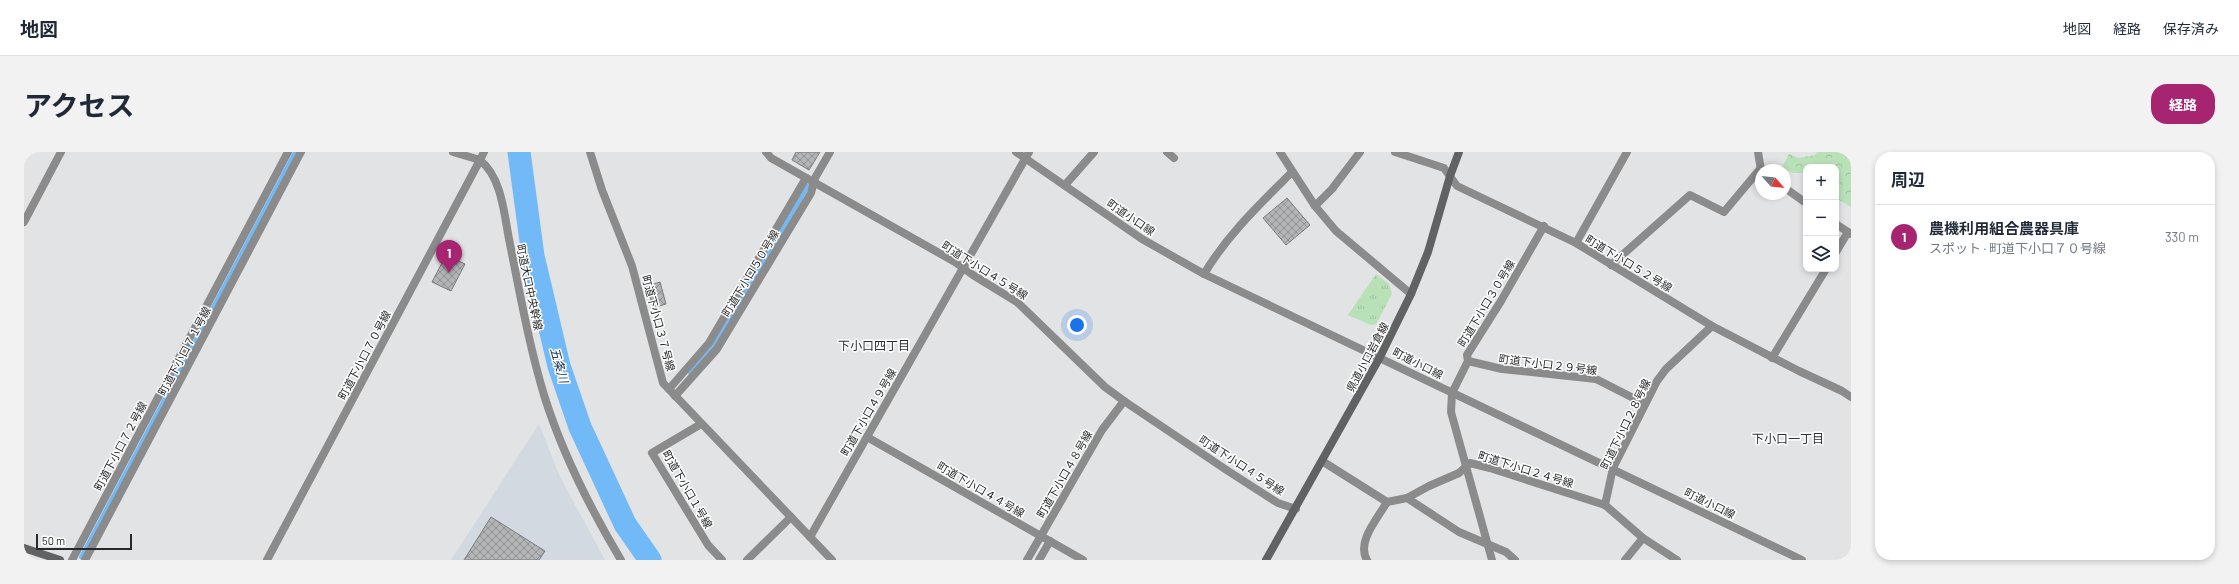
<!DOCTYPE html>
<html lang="ja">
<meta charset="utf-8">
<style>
:root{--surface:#fff;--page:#f2f2f3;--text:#1f2937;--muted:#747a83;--line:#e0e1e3;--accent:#a72471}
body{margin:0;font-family:Barlow,"Noto Sans JP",sans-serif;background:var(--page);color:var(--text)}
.controls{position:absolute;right:12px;top:12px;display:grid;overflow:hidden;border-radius:8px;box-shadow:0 2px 6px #0003}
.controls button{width:36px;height:36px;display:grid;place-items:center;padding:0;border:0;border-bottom:1px solid var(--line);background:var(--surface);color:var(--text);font:20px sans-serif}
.compass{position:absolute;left:1731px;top:12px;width:36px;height:36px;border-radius:50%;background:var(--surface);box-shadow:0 2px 6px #0003;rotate:117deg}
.scale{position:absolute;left:12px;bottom:10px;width:96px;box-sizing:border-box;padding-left:4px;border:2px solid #28292a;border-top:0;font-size:11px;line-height:14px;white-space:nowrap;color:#28292a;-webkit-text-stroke:3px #fff;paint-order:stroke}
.you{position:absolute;left:1053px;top:173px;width:14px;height:14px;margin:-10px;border:3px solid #fff;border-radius:50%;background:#1a73e8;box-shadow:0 0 0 6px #1a73e833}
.badge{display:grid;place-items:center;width:26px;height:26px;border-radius:50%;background:var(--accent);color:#fff;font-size:13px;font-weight:700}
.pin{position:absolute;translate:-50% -33px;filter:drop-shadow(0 1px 2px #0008)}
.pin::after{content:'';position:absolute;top:21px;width:14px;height:12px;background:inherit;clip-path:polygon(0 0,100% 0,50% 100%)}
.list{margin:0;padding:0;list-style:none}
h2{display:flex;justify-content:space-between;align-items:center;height:52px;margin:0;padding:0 16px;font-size:17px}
h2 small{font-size:13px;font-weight:400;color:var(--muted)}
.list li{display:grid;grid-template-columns:26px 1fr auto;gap:12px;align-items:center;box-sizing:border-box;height:64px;padding:0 16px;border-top:1px solid var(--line)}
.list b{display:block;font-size:15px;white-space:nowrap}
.list p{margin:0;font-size:13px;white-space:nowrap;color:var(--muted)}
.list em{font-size:13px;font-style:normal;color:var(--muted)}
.icon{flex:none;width:22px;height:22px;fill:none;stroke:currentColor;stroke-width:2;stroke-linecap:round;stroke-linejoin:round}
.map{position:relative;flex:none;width:1827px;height:408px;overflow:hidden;border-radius:16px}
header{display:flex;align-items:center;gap:24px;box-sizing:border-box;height:56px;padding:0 20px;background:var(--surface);border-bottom:1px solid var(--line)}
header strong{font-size:19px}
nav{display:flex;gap:22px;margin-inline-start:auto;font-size:14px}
.intro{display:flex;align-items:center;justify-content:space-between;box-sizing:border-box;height:96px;padding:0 24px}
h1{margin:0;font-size:28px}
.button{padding:10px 18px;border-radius:16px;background:var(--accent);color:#fff;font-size:14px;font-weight:700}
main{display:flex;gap:24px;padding:0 24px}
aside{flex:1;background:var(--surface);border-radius:16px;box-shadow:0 2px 6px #0003}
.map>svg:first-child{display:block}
.built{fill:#d2d9e1}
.grass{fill:url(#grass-tufts)}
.forest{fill:url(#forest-crowns)}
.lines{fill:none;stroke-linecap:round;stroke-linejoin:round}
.stream{stroke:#71b9f7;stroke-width:4}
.river{stroke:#71b9f7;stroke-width:23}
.building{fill:url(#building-cross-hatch);stroke:#7b7c7e}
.minor{stroke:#8b8b8c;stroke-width:8}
.tertiary{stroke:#8b8b8c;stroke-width:8}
.secondary{stroke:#616263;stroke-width:8}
.labels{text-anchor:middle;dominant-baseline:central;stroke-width:3;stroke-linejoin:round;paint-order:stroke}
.street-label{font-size:11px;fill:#28292a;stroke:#fff}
.neighbourhood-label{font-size:12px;fill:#2d2e2f;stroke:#fff}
.water-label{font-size:12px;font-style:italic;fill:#0f2e47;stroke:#fff}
</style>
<header>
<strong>地図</strong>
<nav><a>地図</a><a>経路</a><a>保存済み</a></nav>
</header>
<div class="intro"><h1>アクセス</h1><a class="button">経路</a></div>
<main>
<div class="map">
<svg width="1827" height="408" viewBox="0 0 1827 408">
<defs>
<pattern id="grass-tufts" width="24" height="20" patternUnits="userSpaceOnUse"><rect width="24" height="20" fill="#b9e1b8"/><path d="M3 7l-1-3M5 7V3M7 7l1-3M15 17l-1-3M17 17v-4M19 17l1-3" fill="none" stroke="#9fc19e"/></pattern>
<pattern id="forest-crowns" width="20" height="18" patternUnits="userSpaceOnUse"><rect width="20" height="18" fill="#b9e1b8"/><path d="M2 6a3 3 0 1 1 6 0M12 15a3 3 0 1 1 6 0" fill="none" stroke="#9fc19e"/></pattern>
<pattern id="building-cross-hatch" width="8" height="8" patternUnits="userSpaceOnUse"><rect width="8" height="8" fill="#b3b4b6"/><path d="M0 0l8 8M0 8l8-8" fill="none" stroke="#929294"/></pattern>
</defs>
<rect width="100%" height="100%" fill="#e1e3e5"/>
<polygon class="built" points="515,272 536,325 581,408 427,408"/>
<polygon class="grass" points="1352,122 1365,132 1368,142 1352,172 1347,173 1324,163"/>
<polygon class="forest" points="1793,0 1827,0 1827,55 1812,46 1812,15 1782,15 1782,21 1769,21 1758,15 1765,2 1775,6 1791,3"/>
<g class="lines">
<g class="stream">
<polyline points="666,221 690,194 784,34"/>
<polyline points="57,405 271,0"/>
</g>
<polyline class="river" points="495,0 509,104 535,214 556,275 601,372 626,408"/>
</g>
<g class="building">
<polygon points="772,0 796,0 785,18 768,8"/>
<polygon points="1263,46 1286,73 1262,93 1239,66"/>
<polygon points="422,103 441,112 427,139 408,130"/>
<polygon points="636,130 642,152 629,156 623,134"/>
<polygon points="467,365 521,399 515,408 440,408"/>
</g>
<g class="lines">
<g class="minor">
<polyline points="566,0 578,38 608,114 639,231 808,408"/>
<polyline points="742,0 747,6 931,110 949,123 993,150 1081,235 1100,249 1204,319 1254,351 1272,357"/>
<polyline points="1143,0 1150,6"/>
<polyline points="1256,0 1291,54 1312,79 1387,142"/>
<polyline points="1371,0 1420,16 1433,34 1552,91 1688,174 1775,219 1818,239 1827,245"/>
<polyline points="1734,0 1737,18"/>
<polyline points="1041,33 1070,0"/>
<polyline points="1761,36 1782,51"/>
<polyline points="1291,54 1308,37 1336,0"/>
<polyline points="0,70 37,0"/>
<polyline points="1812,72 1827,82"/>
<polyline points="1552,91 1603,0"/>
<polyline points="1812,100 1824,80"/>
<polyline points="1587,113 1666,43 1700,60 1736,17"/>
<path d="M1180,122C1204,82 1236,52 1268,20"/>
<polyline points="1748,206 1802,117"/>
<polyline points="1444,209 1478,217 1572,227 1621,252"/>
<polyline points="645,237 685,191 782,26"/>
<polyline points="651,244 693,197 787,41 791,26 806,0"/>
<polyline points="677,272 628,301 684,393 698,408"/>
<polyline points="843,285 1059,408"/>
<polyline points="1298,309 1363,350 1383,346 1405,334 1435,321 1446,311 1466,316 1581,353 1619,386 1653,408"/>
<polyline points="1383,346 1435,380 1482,400 1491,408"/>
<polyline points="1581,353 1589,316 1633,229 1642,217 1688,174"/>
<polyline points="786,385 1005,0"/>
<polyline points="48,408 264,0"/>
<polyline points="61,408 277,0"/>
<polyline points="243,408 456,8 429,0"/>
<polyline points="723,408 767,365"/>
<polyline points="1003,408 1078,278 1100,249"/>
<polyline points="1015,408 1026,389"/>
<path d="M1343,408C1332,390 1354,366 1363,350"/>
<polyline points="1468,408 1427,260 1428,241 1444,209 1443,203 1477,149 1520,74"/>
<polyline points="1601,408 1619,386"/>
</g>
<g class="tertiary">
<path d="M460,0L456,8C479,27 480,64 486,92C496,142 505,193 520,243C538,301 566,356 597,408"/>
<polyline points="992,0 1118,87 1180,122 1778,408"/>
</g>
<g class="secondary">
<polyline points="0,396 36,408"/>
<polyline points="1242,408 1356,205 1387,142 1404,100 1426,24 1435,0"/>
</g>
</g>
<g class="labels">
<g class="street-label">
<text transform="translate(1107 65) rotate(34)">町道小口線</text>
<text transform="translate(1605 111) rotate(31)">町道下小口５２号線</text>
<text transform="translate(961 118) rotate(32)">町道下小口４５号線</text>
<text transform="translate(726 121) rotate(-59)">町道下小口５０号線</text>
<text transform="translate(506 135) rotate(78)">町道大口中央幹線</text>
<text transform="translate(1462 151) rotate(-59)">町道下小口３０号線</text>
<text transform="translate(635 171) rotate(75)">町道下小口３７号線</text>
<text transform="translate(160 199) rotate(-62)">町道下小口７１号線</text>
<text transform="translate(340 203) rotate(-62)">町道下小口７０号線</text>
<text transform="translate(1343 205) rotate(-62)">県道小口岩倉線</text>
<text transform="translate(1394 211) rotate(27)">町道小口線</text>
<text transform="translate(1524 212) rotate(7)">町道下小口２９号線</text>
<text transform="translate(844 260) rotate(-60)">町道下小口４９号線</text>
<text transform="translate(1601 272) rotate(-64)">町道下小口２８号線</text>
<text transform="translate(96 294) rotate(-62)">町道下小口７２号線</text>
<text transform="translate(1218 313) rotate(33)">町道下小口４５号線</text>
<text transform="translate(1502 317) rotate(17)">町道下小口２４号線</text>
<text transform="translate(1040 322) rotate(-60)">町道下小口４８号線</text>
<text transform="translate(664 337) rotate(60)">町道下小口１号線</text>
<text transform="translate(957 337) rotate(30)">町道下小口４４号線</text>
<text transform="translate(1686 351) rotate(26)">町道小口線</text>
</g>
<g class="neighbourhood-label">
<text x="850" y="193">下小口四丁目</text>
<text x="1764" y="286">下小口一丁目</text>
</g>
<g class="water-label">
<text transform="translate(536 213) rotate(74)">五条川</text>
</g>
</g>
</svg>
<div class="controls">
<button>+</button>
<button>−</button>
<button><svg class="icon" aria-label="layers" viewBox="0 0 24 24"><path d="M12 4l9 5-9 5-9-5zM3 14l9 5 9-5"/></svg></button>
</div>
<svg class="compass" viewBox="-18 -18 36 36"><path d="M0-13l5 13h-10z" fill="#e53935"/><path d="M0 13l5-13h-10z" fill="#747a83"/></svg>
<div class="scale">50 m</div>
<div class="you"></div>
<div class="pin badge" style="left:425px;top:121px">1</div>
</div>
<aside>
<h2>周辺<small></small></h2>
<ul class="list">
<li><span class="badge">1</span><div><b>農機利用組合農器具庫</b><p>スポット · 町道下小口７０号線</p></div><em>330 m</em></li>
</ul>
</aside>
</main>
